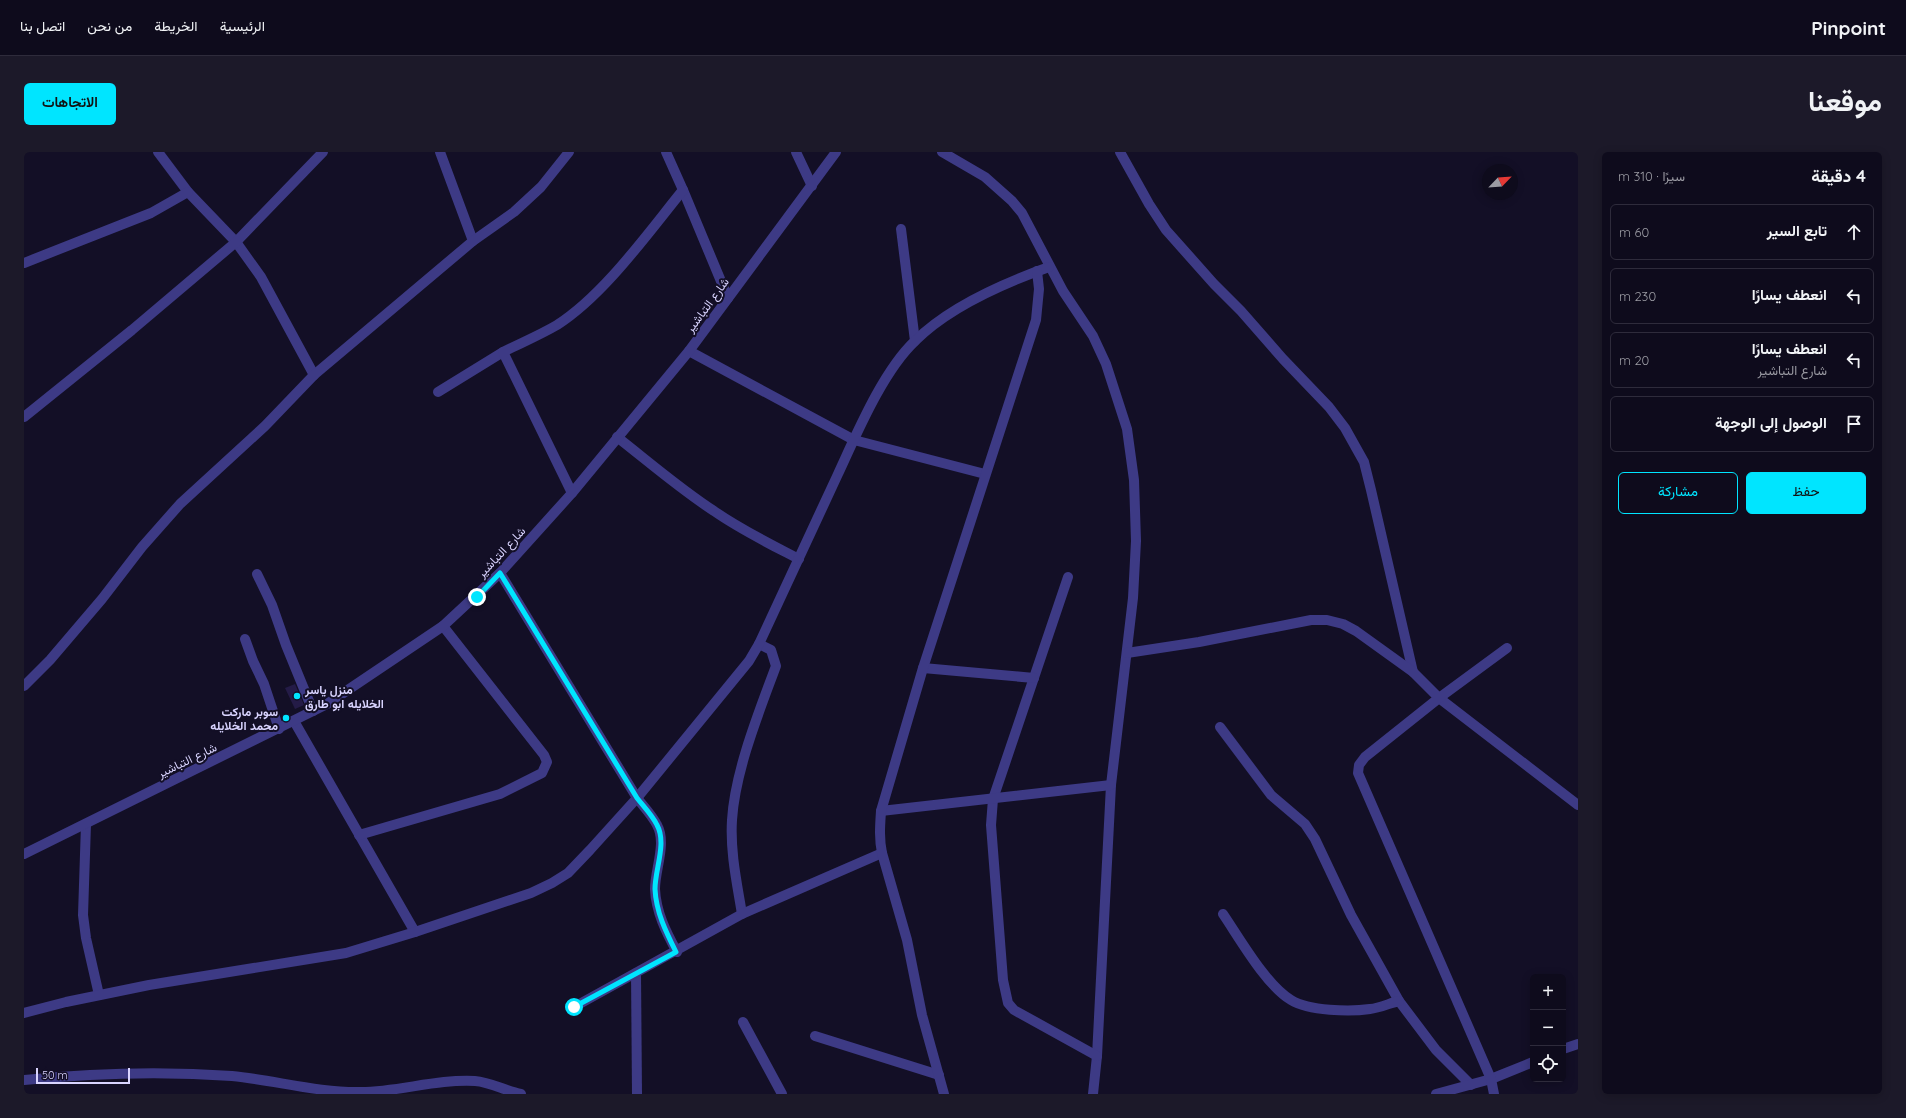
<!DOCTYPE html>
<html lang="ar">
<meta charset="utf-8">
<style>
:root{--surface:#0e0b1c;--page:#1c1929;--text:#f1f3f6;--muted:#9b9ba3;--line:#2e2b3b;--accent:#00e5ff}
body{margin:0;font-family:Quicksand,Vazirmatn,sans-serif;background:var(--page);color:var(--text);direction:rtl}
.controls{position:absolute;right:12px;bottom:12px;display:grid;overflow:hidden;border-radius:6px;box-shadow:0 2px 10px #0003}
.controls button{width:36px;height:36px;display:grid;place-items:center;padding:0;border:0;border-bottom:1px solid var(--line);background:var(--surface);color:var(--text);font:20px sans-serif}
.compass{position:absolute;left:1458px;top:12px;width:36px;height:36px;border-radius:50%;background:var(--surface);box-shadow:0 2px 10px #0003;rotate:65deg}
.scale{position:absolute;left:12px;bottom:10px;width:94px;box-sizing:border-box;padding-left:4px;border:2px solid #d9d4ff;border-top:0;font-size:11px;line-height:14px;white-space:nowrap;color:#d9d4ff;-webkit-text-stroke:3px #130f26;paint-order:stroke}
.stop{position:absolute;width:12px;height:12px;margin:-9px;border:3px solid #00e5ff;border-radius:50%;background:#fff}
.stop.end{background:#00e5ff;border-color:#fff;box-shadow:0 1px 4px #0008}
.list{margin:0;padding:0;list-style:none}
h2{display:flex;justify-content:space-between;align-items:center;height:52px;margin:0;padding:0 16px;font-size:17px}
h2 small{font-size:13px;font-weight:400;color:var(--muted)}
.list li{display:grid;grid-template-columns:26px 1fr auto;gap:12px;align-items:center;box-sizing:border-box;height:56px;margin:0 8px 8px;padding:0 8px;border:1px solid var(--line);border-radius:6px}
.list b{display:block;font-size:15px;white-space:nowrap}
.list p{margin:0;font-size:13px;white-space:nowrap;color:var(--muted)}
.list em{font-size:13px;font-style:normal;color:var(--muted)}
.actions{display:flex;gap:8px;padding:12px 16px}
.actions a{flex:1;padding:9px 0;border:1px solid var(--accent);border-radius:6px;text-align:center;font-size:14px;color:var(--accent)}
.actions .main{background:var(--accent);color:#111}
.icon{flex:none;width:22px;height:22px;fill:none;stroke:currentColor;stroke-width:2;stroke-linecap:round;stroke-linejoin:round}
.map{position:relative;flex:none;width:1554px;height:942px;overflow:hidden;direction:ltr;border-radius:6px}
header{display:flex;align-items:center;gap:24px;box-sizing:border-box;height:56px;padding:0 20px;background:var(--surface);border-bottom:1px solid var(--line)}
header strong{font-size:19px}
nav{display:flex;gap:22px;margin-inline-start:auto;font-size:14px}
.intro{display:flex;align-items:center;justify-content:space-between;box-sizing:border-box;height:96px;padding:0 24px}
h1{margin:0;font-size:28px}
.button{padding:10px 18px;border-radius:6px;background:var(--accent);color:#111;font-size:14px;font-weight:700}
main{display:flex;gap:24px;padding:0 24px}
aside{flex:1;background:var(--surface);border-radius:6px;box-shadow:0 2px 10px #0003}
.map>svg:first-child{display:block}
.building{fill:#241b47}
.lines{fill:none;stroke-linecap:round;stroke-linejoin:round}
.minor{stroke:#3d3a85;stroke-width:10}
.route{stroke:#00e5ff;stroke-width:5}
.poi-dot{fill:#00e5ff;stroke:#130f26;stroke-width:1.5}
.labels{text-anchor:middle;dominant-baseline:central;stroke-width:4;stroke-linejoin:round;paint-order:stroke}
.street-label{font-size:12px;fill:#d9d4ff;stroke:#130f26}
.poi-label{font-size:12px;font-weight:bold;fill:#d9d4ff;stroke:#130f26;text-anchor:start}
</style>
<header>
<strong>Pinpoint</strong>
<nav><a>الرئيسية</a><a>الخريطة</a><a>من نحن</a><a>اتصل بنا</a></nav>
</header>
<div class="intro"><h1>موقعنا</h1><a class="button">الاتجاهات</a></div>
<main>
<aside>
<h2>4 دقيقة<small>سيرًا · 310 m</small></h2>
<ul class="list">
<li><svg class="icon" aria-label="ahead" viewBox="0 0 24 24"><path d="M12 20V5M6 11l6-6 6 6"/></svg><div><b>تابع السير</b></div><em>60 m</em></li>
<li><svg class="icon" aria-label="left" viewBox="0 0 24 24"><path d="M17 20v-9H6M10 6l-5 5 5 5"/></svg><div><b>انعطف يسارًا</b></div><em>230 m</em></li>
<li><svg class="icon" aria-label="left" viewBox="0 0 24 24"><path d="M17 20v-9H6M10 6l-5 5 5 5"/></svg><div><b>انعطف يسارًا</b><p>شارع التباشير</p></div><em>20 m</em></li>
<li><svg class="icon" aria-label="arrive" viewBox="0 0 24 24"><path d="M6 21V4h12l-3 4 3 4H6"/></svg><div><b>الوصول إلى الوجهة</b></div></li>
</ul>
<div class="actions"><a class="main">حفظ</a><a>مشاركة</a></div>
</aside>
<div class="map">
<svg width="1554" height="942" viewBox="0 0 1554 942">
<rect width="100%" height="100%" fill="#130f26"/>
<polygon class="building" points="271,532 280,553 271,557 261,536"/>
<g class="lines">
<g class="minor">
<polyline points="134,0 164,40 212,90 237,125 290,223"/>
<polyline points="416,0 449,89"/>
<polyline points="642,0 659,38 704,146"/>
<polyline points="772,0 788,34"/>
<polyline points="918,0 961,25 988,49 998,61 1039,139 1069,184 1082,212 1103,277 1110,328 1112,389 1109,446 1087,633 1073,904 1069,942"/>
<polyline points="1096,0 1125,52 1142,78 1190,132 1217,159 1259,207 1305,255 1321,276 1340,310 1347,338 1389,520"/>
<polyline points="877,77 891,189"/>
<polyline points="0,111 127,61 164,40"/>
<polyline points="665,199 830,288 961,322"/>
<polyline points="414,240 479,200"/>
<polyline points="0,265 108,178 212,90 299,0"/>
<path d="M593,285C625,310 656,337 690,359C717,378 746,392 775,407"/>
<path d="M548,341L479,200C497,191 516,183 533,173C580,143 624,81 659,38"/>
<path d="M476,421L613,646C620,655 628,663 633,673C643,691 631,717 631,737C632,760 642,780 653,800"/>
<polyline points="233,422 248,453 262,493 289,559"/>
<polyline points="1044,425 969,647 967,673 979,828 984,851 990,858 1073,904"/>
<polyline points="221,487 229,509 240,532 255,577"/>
<polyline points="1103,501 1175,490 1287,468 1303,468 1319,472 1332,479 1389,520 1415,546 1554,653"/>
<polyline points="899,516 1010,526"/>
<polyline points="0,534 26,508 78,447 118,395 156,352 241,274 290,223 449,89 490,60 517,35 545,0"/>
<polyline points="270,569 391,780"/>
<polyline points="1196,575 1247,643 1281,672 1291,687 1327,763 1375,849 1412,898 1447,933"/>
<polyline points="857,659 1087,633"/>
<polyline points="62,672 59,763 62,786 75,843"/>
<polyline points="335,683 476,642 518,621 523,610 520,603 419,474"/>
<polyline points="0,702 303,552 419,474 476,421 548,341 665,199 812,0"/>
<path d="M718,762C713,731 706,700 708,668C711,619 735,560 752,514L747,498L735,492"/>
<path d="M1199,762C1216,787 1242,833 1267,848C1285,859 1326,860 1346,857C1356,856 1366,851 1375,849"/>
<polyline points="612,821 613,942"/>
<polyline points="550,855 718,762 858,701"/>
<path d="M0,861L42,850L125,833L322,801L391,780L507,741L528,731L544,721L566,698L613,646L725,509L735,492C762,435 788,378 814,322C833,281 859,219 891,189C925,155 980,131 1025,115"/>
<polyline points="719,870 758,942"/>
<polyline points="791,884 915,923"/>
<polyline points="1539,897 1554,892"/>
<path d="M0,928C69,921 139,919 208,924C250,928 295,941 337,940C375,940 412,927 451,929C466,930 482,939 497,942"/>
<path d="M920,942L898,863L883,788L858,701C855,686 856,674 857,659L899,516L1012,168L1015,137L1013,119"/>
<polyline points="1412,942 1467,927 1509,910"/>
<polyline points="1470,942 1467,927 1334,621 1335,613 1341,605 1415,546 1483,496"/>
</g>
</g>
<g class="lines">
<path class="route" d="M453,445L476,421L613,646C620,655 628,663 633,673C643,691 631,717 631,737C632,760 642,780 652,800L550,855"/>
</g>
<g class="poi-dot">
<circle cx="273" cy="544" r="4"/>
<circle cx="262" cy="566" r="4"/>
</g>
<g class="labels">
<g class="street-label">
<text transform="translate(683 153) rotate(-54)">شارع التباشير</text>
<text transform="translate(477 400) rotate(-47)">شارع التباشير</text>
<text transform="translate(163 608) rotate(-26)">شارع التباشير</text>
</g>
<g class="poi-label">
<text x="281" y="537">منزل ياسر<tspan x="281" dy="14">الخلايله ابو طارق</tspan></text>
<text x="254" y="559" text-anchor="end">سوبر ماركت<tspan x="254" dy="14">محمد الخلايله</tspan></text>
</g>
</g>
</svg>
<div class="controls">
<button>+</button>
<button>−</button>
<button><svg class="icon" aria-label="locate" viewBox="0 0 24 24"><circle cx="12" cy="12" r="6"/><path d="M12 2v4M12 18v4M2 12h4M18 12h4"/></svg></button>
</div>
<svg class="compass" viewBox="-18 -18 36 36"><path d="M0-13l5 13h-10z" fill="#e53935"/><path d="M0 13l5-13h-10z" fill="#9b9ba3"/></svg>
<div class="scale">50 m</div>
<div class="stop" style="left:550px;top:855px"></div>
<div class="stop end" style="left:453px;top:445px"></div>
</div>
</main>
